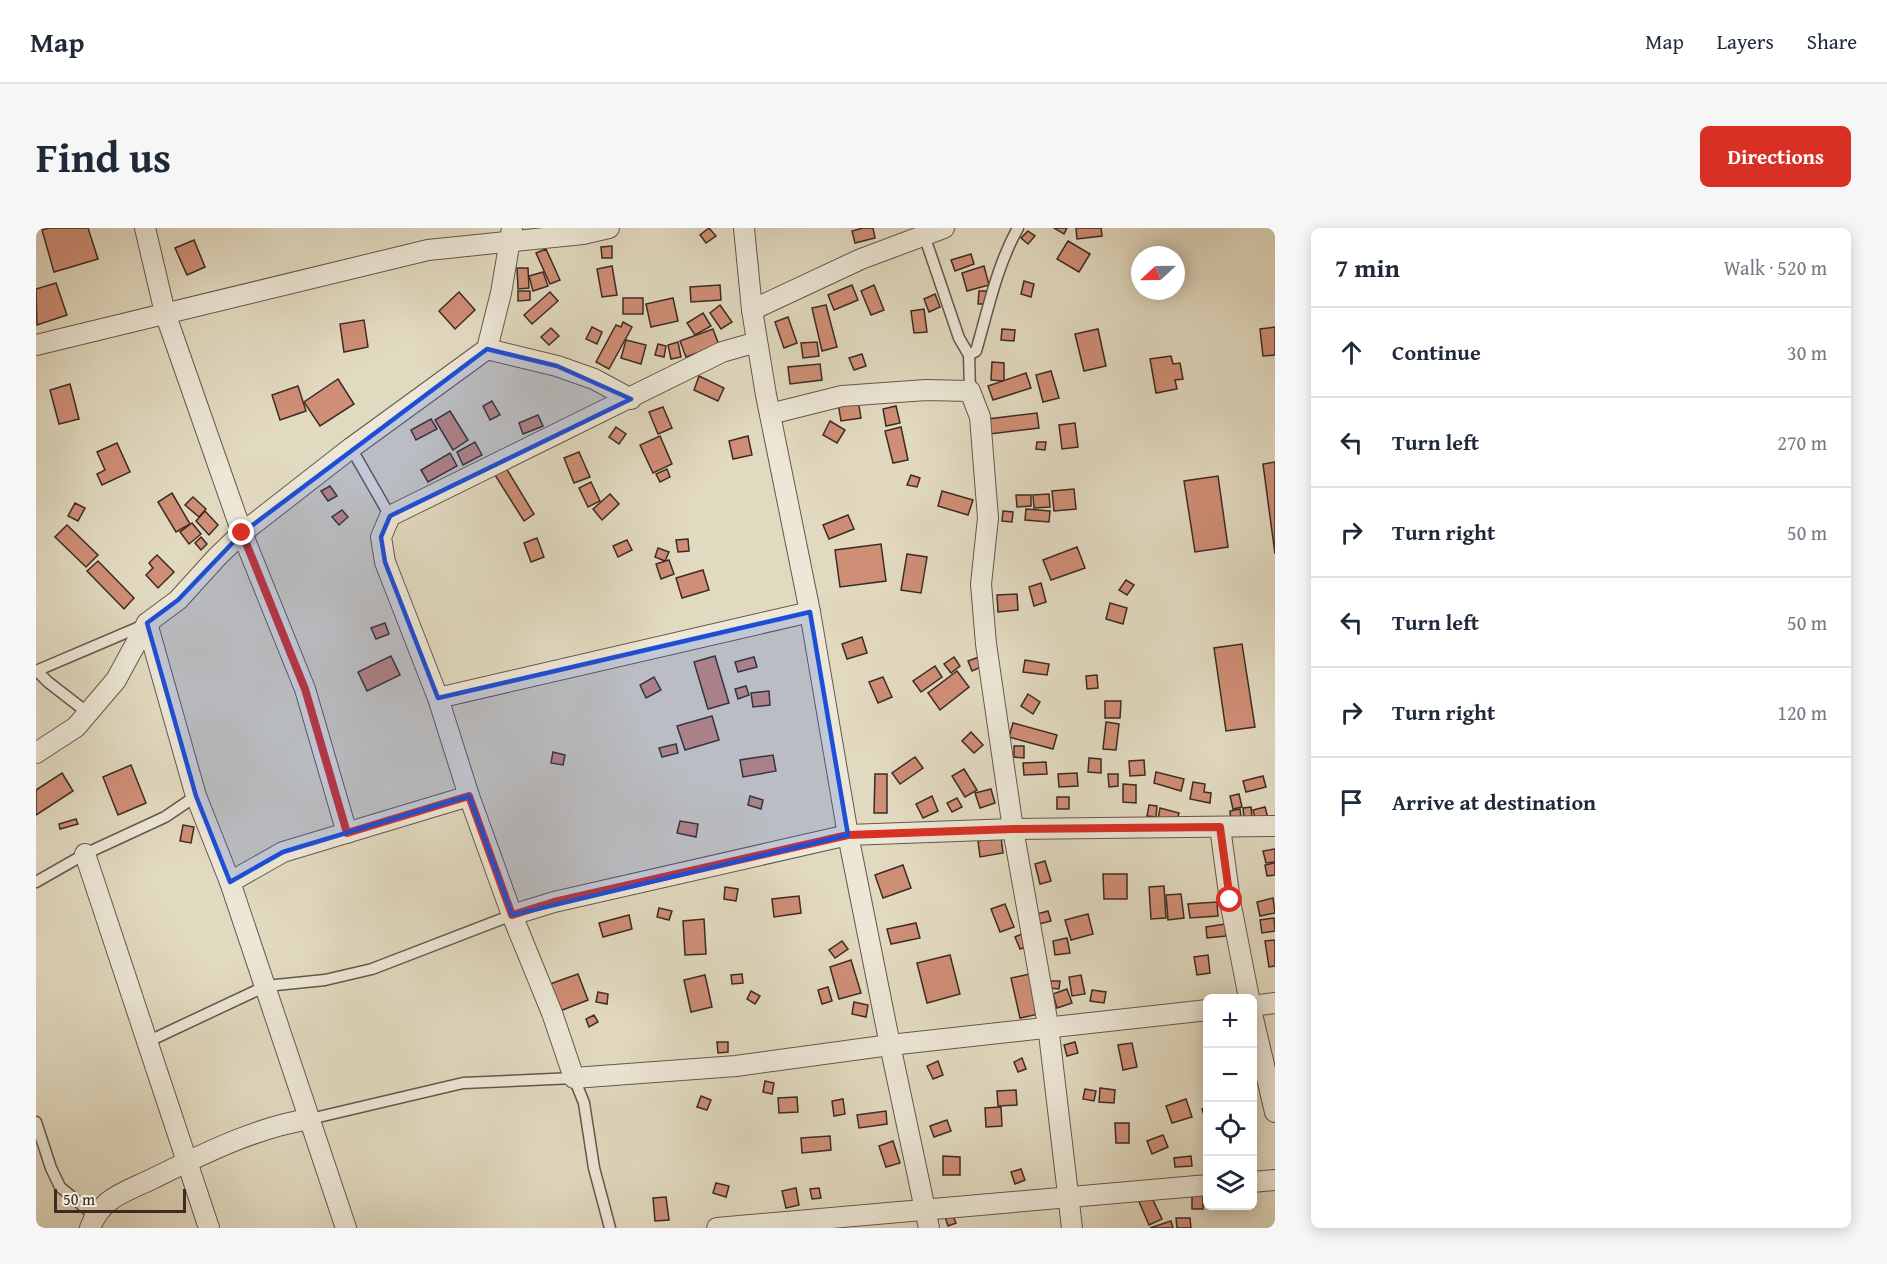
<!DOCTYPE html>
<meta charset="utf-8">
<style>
:root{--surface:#fff;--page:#f6f6f7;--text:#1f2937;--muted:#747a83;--line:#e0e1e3;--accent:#d93025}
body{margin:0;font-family:"Gentium Book Plus",serif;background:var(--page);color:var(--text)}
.controls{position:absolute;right:18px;bottom:18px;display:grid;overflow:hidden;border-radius:9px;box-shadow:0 3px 15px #0003}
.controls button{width:54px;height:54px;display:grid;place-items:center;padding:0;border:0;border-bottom:2px solid var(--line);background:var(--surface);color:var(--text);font:30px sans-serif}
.compass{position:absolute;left:1095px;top:18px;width:54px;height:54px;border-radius:50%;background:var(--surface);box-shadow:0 3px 15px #0003;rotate:248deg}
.scale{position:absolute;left:18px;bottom:15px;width:132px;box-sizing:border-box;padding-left:6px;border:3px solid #3d2b24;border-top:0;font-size:16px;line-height:21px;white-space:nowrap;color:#3d2b24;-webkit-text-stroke:4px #ece7d6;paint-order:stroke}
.stop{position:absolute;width:18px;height:18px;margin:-14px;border:4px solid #d93025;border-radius:50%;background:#fff}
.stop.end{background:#d93025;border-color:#fff;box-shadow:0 2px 6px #0008}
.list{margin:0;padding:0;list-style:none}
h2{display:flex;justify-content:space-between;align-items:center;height:78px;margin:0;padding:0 24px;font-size:26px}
h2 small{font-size:20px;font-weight:400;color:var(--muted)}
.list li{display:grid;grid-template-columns:39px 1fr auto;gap:18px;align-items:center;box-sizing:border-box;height:90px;padding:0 24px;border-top:2px solid var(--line)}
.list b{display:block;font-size:22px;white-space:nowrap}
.list em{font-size:20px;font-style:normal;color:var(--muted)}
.icon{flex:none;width:33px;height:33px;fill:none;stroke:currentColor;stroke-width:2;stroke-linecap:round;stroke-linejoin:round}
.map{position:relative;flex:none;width:1239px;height:1000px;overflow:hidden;border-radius:9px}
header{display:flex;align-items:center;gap:36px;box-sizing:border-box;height:84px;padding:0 30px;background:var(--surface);border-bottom:2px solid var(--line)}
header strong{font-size:28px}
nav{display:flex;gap:33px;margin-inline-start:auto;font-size:21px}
.intro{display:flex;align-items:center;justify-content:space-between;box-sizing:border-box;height:144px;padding:0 36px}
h1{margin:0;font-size:42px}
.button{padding:15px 27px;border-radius:9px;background:var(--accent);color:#fff;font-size:21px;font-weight:700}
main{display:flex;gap:36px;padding:0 36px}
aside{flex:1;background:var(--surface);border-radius:9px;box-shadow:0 3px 15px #0003}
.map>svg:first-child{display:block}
.building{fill:#cf8e76;stroke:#3d2b24;stroke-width:1.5}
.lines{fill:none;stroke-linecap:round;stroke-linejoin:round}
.lane-casing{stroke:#66574b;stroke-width:13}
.street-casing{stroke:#66574b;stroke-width:22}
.lane{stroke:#ece7d6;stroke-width:10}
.street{stroke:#ece7d6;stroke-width:20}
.route{stroke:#d93025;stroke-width:8}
.marked{fill:#1d4ed8;fill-opacity:0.2;stroke:#1d4ed8;stroke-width:4.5;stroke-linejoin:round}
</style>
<header>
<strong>Map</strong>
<nav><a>Map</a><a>Layers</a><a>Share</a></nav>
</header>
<div class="intro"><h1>Find us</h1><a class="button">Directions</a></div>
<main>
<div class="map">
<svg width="1239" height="1000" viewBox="0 0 1239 1000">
<rect width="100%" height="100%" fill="#e2dac0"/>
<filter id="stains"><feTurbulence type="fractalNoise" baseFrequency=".00333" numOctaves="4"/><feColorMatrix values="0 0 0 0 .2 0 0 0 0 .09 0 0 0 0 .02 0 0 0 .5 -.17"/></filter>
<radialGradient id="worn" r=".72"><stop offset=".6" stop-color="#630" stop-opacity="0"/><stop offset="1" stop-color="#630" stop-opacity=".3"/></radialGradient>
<g class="building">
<polygon points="13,0 52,0 62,31 18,44 6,2"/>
<polygon points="673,0 680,8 670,15 664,7"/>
<polygon points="827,0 837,0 839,10 819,15 816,3"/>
<polygon points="1018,0 1031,0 1028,6"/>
<polygon points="1040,0 1065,0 1066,8 1041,11"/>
<polygon points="992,3 999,8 992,16 985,10"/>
<polygon points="158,12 169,39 151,47 139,20"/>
<polygon points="1032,13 1054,26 1043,44 1021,31"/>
<polygon points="576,18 576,30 566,30 565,19"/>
<polygon points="510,21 524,52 514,56 500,25"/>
<polygon points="935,26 938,36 919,43 915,32"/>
<polygon points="576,38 581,67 566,69 561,41"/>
<polygon points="948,38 953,57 931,63 926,45"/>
<polygon points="481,40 492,40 493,60 482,61"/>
<polygon points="507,44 512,58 497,63 493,48"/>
<polygon points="988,53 998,56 995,69 985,66"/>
<polygon points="20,55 31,87 1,97 0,61"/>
<polygon points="684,57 685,72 655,74 654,59"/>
<polygon points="816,57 822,72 798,82 792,67"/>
<polygon points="838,57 848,82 835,87 825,63"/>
<polygon points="482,63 494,63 494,72 482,73"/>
<polygon points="943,63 951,63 951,76 942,76"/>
<polygon points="423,64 439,82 419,101 403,83"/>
<polygon points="514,64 522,73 496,96 488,87"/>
<polygon points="899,66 904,79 893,84 888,71"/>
<rect x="587" y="70" width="20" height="16"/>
<polygon points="637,70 642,93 615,99 610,76"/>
<polygon points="684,77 696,94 685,101 674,85"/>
<polygon points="790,77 801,119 786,123 776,80"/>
<polygon points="888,81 891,104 878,105 875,83"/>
<polygon points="667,85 675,98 659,107 651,95"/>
<polygon points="752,89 761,115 748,120 739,94"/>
<polygon points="328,92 332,119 308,124 304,96"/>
<polygon points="587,94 596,99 573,141 560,134 580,97 585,99"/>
<polygon points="556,99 566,104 561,116 550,111"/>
<polygon points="1239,99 1239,127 1227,128 1224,101"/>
<polygon points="515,100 523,108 513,117 505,109"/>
<polygon points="677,101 683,117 650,129 644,113"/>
<polygon points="966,101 979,102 978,113 965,112"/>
<polygon points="1062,101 1070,138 1048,143 1039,106"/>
<polygon points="590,112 610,117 605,136 585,130"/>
<polygon points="642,114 645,129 635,131 632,117"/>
<polygon points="781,114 783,128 767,130 765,115"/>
<polygon points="622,116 630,118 628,129 619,127"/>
<polygon points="826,126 830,138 818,142 813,130"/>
<polygon points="1135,128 1137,136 1144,135 1147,151 1139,152 1141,161 1120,165 1114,131"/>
<polygon points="956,134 968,135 968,153 955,152"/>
<polygon points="784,136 786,152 754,156 752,139"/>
<polygon points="1015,143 1023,170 1007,174 1000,147"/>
<polygon points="990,145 995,160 957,172 952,158"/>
<polygon points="663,148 688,160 682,173 658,162"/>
<polygon points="302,151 318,176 284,198 268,174"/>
<polygon points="34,156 43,191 23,196 14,162"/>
<polygon points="262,158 270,183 244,192 236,167"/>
<polygon points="822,172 825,190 805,193 802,175"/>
<polygon points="456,173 464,187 454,192 447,178"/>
<polygon points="860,178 864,195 850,198 847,181"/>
<polygon points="627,179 636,200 622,206 613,184"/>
<polygon points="414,183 432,212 417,222 399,192"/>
<polygon points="1001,185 1003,200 954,206 952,191"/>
<polygon points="502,187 507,198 487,206 483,195"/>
<polygon points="395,191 401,201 380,212 375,202"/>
<polygon points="794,193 809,202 801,215 787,207"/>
<polygon points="1039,195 1042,219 1026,221 1023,197"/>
<polygon points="580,199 590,206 583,216 573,209"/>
<polygon points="865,199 872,232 857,235 849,203"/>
<polygon points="624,208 636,236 617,245 604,217"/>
<polygon points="712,208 716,227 697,231 693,213"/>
<polygon points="439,214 446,227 427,237 421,224"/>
<polygon points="1001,214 1010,214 1009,222 1000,221"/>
<polygon points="81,215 94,244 66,257 61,246 69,242 61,224"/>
<polygon points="543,224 554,249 538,255 528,230"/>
<polygon points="414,225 421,238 392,254 385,242"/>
<polygon points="1239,234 1239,326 1227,236"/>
<polygon points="470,240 498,286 488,293 459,247"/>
<polygon points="631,241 634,249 624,254 620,246"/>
<polygon points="875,247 884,250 881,259 871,257"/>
<polygon points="1182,248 1192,319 1159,324 1148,253"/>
<polygon points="555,254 564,273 552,279 543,260"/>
<polygon points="294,258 301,268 292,273 285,263"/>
<polygon points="1038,261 1040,281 1018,283 1016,263"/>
<polygon points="906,263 937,272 932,287 902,278"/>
<polygon points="136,265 154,296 140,304 122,274"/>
<polygon points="574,266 583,276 566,292 557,281"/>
<polygon points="1013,266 1014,279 998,280 997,267"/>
<polygon points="980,267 995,267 995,278 981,279"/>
<polygon points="157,269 170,281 163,289 149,277"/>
<polygon points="39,275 49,280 42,293 32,288"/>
<polygon points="990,281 1014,283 1013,294 989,292"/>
<polygon points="306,282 312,289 303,297 296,289"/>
<polygon points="169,283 182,297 173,307 160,293"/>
<polygon points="967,283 977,284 976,294 966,293"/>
<polygon points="812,287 818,301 793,311 787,297"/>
<polygon points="156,295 165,306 153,316 144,304"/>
<polygon points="31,297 62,327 50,339 19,309"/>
<polygon points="165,309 171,316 165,322 159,315"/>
<polygon points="501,310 508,329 495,334 488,315"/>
<polygon points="652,311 653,323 642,324 640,312"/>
<polygon points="591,312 596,322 582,329 577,318"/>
<polygon points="845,316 850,353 804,359 799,322"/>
<polygon points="1041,319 1049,340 1015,352 1007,332"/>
<polygon points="622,320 633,324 629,333 619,329"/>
<polygon points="871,326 891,329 885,365 865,362"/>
<polygon points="121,327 138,344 122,360 110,347 117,340 113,335"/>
<polygon points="633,332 638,346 625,351 620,336"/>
<polygon points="62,333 98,370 88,381 51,343"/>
<polygon points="667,342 673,362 646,370 640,350"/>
<polygon points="1090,352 1098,357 1091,367 1083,362"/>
<polygon points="1005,355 1010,374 998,378 993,359"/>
<polygon points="981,366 982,382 962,384 961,367"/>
<polygon points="1074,375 1091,380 1087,396 1070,391"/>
<polygon points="349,395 353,406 340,411 335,400"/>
<polygon points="826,409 831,425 811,431 806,416"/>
<polygon points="1206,416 1219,499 1190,503 1178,420"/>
<polygon points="355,428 364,447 331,463 322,444"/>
<polygon points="679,428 693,475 672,481 658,434"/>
<polygon points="718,429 721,439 702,444 699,434"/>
<polygon points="918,429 924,438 915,445 908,436"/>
<polygon points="943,429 947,438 936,443 932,433"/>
<polygon points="989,432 1013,436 1011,447 987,444"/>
<polygon points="899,438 906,449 885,464 877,453"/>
<polygon points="921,443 933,459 904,482 892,465"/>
<polygon points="1061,447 1062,460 1051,461 1050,448"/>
<polygon points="618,449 625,462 610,470 604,457"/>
<polygon points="847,449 856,469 842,475 833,454"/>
<polygon points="710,458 713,467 702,471 699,461"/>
<polygon points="733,463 734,477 717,479 715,465"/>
<polygon points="992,466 1004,474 997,486 985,478"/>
<polygon points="1069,473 1085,473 1084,490 1069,490"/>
<polygon points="676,488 683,512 649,522 641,498"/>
<polygon points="1070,494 1083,496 1080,522 1067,521"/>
<polygon points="977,495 1021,507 1017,521 973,509"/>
<polygon points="935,504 947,517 938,525 926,513"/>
<polygon points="640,516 642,525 626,529 623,520"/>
<polygon points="978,518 988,518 988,530 978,529"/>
<polygon points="517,524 529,527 527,537 515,535"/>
<polygon points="737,527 740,543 707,549 704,532"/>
<polygon points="879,529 887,540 864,556 856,545"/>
<polygon points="1053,530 1065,531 1065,545 1052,544"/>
<polygon points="1108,532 1109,547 1094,548 1093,533"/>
<polygon points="1010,534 1011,546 988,547 987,535"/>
<polygon points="95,537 110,575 82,587 67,549"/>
<polygon points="928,541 941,562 929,569 916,548"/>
<polygon points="1120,544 1148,551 1145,563 1118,555"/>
<polygon points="26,545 37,563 0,587 0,562"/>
<polygon points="1041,545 1042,558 1023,559 1022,546"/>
<polygon points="839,546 851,546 851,585 838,585"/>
<polygon points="1072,546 1082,546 1082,558 1073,559"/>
<polygon points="1227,548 1230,559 1210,564 1207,553"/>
<polygon points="1157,554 1169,556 1168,564 1175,565 1174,575 1154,571"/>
<polygon points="1087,556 1100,557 1100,575 1087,574"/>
<polygon points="955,561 959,575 944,580 939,565"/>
<polygon points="1203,566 1206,579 1197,581 1194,568"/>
<polygon points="714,568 727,572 725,581 712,577"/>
<polygon points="896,568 902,583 887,590 880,576"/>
<rect x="1021" y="569" width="12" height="12"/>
<polygon points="921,570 926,579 916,584 911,575"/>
<polygon points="1113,577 1121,578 1120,589 1111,588"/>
<polygon points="1215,579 1216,589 1208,590 1207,580"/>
<polygon points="1229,579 1232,590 1220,593 1217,582"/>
<polygon points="1124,580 1143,585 1140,596 1122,592"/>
<polygon points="1204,581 1205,590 1195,592 1194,583"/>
<polygon points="40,591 42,596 24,601 23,596"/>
<polygon points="644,593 662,596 660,609 641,605"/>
<polygon points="147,597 158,599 155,615 144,613"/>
<polygon points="965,609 967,625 944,629 942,613"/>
<polygon points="1239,621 1239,634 1230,635 1227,623"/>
<polygon points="1009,633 1015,653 1004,656 999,636"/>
<polygon points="1239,635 1239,647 1231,648 1229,637"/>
<polygon points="867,637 875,660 847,670 839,647"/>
<polygon points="1067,646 1091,646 1091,671 1068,671"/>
<polygon points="1128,658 1130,690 1115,691 1113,659"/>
<polygon points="689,659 702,661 700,673 688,671"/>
<polygon points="1145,666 1148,690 1132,692 1130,667"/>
<polygon points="763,668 765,685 738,689 736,671"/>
<polygon points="1237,670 1239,685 1224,688 1221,674"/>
<polygon points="1181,674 1182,688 1154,690 1152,676"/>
<polygon points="969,676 978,699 964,704 955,681"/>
<polygon points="623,680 636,683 633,692 621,689"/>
<polygon points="1012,683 1015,693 1003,696 1001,686"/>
<polygon points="1052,686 1057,706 1035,712 1029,692"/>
<polygon points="593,687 596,701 567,709 563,695"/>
<polygon points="1238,690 1239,703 1226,705 1224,692"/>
<polygon points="668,691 670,726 649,727 647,693"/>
<polygon points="880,695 884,710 855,716 851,701"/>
<polygon points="1189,696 1190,708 1171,710 1170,699"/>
<polygon points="988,705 993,718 984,721 979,709"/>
<polygon points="1031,710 1034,725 1019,727 1017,713"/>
<polygon points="1239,712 1239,738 1233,739 1229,713"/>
<polygon points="806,713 812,721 799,730 793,722"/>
<polygon points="914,727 924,766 891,775 881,735"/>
<polygon points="1172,727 1174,745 1161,747 1158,729"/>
<polygon points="815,732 825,765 803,771 794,739"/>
<polygon points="542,746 552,772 524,783 514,756"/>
<polygon points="706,746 707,755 696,756 695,747"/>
<polygon points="994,746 1003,786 984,790 975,750"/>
<polygon points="669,747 676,779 655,784 648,752"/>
<polygon points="1045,747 1049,766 1036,768 1033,749"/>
<polygon points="1015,753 1024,753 1023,761 1014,760"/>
<polygon points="792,759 796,773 786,776 782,762"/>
<polygon points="1031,761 1036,775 1021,780 1017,766"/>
<polygon points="1056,762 1070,764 1068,775 1054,773"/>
<polygon points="715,763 724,768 719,776 711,771"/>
<polygon points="562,764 572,766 571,776 560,774"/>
<polygon points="818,774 832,777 830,789 816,786"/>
<polygon points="558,787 562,794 553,799 550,791"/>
<polygon points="681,814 692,814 692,824 682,825"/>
<polygon points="1039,814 1042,825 1031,828 1028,817"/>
<polygon points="1096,815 1101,839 1087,842 1082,817"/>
<polygon points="986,830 990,841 982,844 978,834"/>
<polygon points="902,833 907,847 897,851 891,838"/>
<polygon points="729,853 738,855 736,866 727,864"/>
<polygon points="1064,860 1079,862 1078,875 1063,874"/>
<polygon points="1049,861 1060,863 1058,873 1047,871"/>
<polygon points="980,862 981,877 962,878 961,863"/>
<polygon points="665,868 675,872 671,882 661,879"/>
<polygon points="761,869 762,884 743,885 742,870"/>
<polygon points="807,871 809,886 798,888 796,873"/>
<polygon points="1150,871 1156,889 1136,895 1130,878"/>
<polygon points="965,879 966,898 950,899 949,880"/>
<polygon points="1172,879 1172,893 1170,894 1166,881"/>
<polygon points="850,883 851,896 823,900 821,887"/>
<polygon points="911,892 915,903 898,909 894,898"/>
<polygon points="1079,895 1093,895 1093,915 1080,915"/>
<polygon points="1127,907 1132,919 1116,926 1111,913"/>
<polygon points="794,908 795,922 766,925 765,910"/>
<polygon points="857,913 864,935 850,939 843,918"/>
<polygon points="907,928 924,929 924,947 907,947"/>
<polygon points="1155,928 1156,938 1139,939 1138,930"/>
<polygon points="985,941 989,952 979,956 975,944"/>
<polygon points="680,955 693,958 690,969 677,965"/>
<polygon points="760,960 763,977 750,980 746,963"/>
<polygon points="783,960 785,970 776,971 774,961"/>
<polygon points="1113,964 1126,991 1113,997 1101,969"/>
<rect x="1156" y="966" width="11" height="15"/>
<polygon points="630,969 633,992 619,993 617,970"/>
<polygon points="916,986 920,995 912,998 909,989"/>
<polygon points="1140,990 1154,990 1155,1000 1141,1000"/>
<polygon points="1135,993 1137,1000 1114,1000"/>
</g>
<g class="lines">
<g class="lane-casing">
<g id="lane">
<polyline points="888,7 923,110 933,127 934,163"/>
<path d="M933,127L940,123C952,82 961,37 982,0"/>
<polyline points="315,220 354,288"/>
<polyline points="0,443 108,397"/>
<polyline points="1,443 12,454 52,485"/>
<polyline points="0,654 49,626 129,589 160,568"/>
<polyline points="111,814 230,758 289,752 336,741 476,687"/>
<polyline points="274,891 427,855 538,850 548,875 558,940 574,1000"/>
<polyline points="0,894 15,940 24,959 59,988"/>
</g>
</g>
<g class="street-casing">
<g id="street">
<polyline points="109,0 129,85 206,305 269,461 311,605"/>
<polyline points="708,0 716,82 730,167 774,384 812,607 854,817 893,1000"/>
<polyline points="716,82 825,31 908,0"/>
<polyline points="721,114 686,124 354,288 345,309 349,334 402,470 433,568 476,687 516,785 538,850 700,838 854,817 1172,782"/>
<polyline points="0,117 392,22 547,6 573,0"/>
<polyline points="451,121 521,138 558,151 595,171"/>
<polyline points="734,186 806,168 890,162 934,163 944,189 952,290 945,356 950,416 977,601 1012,797 1036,1000"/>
<polyline points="111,395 160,568 194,654 310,1000"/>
<polyline points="402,470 774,384"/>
<polyline points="0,525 40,499 80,452 111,395 142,372 181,329 206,305 315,220 451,121 465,65 476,0"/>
<polyline points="1184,599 1194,673 1213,770"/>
<polyline points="49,626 173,1000"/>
<polyline points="194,654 247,624 433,568"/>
<polyline points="476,687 518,674 812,607 977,601 1239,598"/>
<polyline points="1216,778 1239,775"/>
<polyline points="1216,786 1239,884"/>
<polyline points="1216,954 1239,952"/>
<path d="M54,1000C58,989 63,982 72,974C84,964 102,958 116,951C165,927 220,899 274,891"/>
<polyline points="681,1000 1172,957"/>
</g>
</g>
<use href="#lane" class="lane"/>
<use href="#street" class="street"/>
</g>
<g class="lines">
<polyline class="route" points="206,305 269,461 311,605 433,568 476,687 518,674 812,607 977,601 1184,599 1194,672"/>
</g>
<path class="marked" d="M451,121L521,138L595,171L354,288L345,309L349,334L402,470L774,384L812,607L476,687L433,568L247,624L194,654L160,568L111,395L142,372L206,305Z"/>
<rect width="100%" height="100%" filter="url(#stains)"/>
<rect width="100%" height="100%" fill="url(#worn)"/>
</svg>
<div class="controls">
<button>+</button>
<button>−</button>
<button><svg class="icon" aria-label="locate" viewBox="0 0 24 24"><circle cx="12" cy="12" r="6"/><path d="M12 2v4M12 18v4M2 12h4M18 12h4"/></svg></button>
<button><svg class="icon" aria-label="layers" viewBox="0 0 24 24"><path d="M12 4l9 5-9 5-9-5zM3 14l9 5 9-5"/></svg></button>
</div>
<svg class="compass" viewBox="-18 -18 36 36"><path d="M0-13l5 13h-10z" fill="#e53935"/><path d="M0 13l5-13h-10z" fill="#747a83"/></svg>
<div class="scale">50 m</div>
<div class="stop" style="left:1194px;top:672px"></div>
<div class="stop end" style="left:206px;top:305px"></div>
</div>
<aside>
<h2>7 min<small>Walk · 520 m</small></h2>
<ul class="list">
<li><svg class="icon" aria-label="ahead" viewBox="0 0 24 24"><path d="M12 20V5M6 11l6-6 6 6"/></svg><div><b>Continue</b></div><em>30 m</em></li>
<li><svg class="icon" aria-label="left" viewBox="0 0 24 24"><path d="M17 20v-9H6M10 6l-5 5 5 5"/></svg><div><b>Turn left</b></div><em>270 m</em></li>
<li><svg class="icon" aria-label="right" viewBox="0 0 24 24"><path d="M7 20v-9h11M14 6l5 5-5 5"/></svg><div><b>Turn right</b></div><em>50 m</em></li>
<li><svg class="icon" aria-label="left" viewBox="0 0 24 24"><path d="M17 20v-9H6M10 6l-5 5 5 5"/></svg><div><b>Turn left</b></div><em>50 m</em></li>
<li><svg class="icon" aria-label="right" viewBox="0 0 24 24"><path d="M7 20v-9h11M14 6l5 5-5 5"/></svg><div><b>Turn right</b></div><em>120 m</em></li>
<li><svg class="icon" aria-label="arrive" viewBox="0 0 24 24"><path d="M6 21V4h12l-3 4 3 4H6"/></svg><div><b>Arrive at destination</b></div></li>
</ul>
</aside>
</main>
